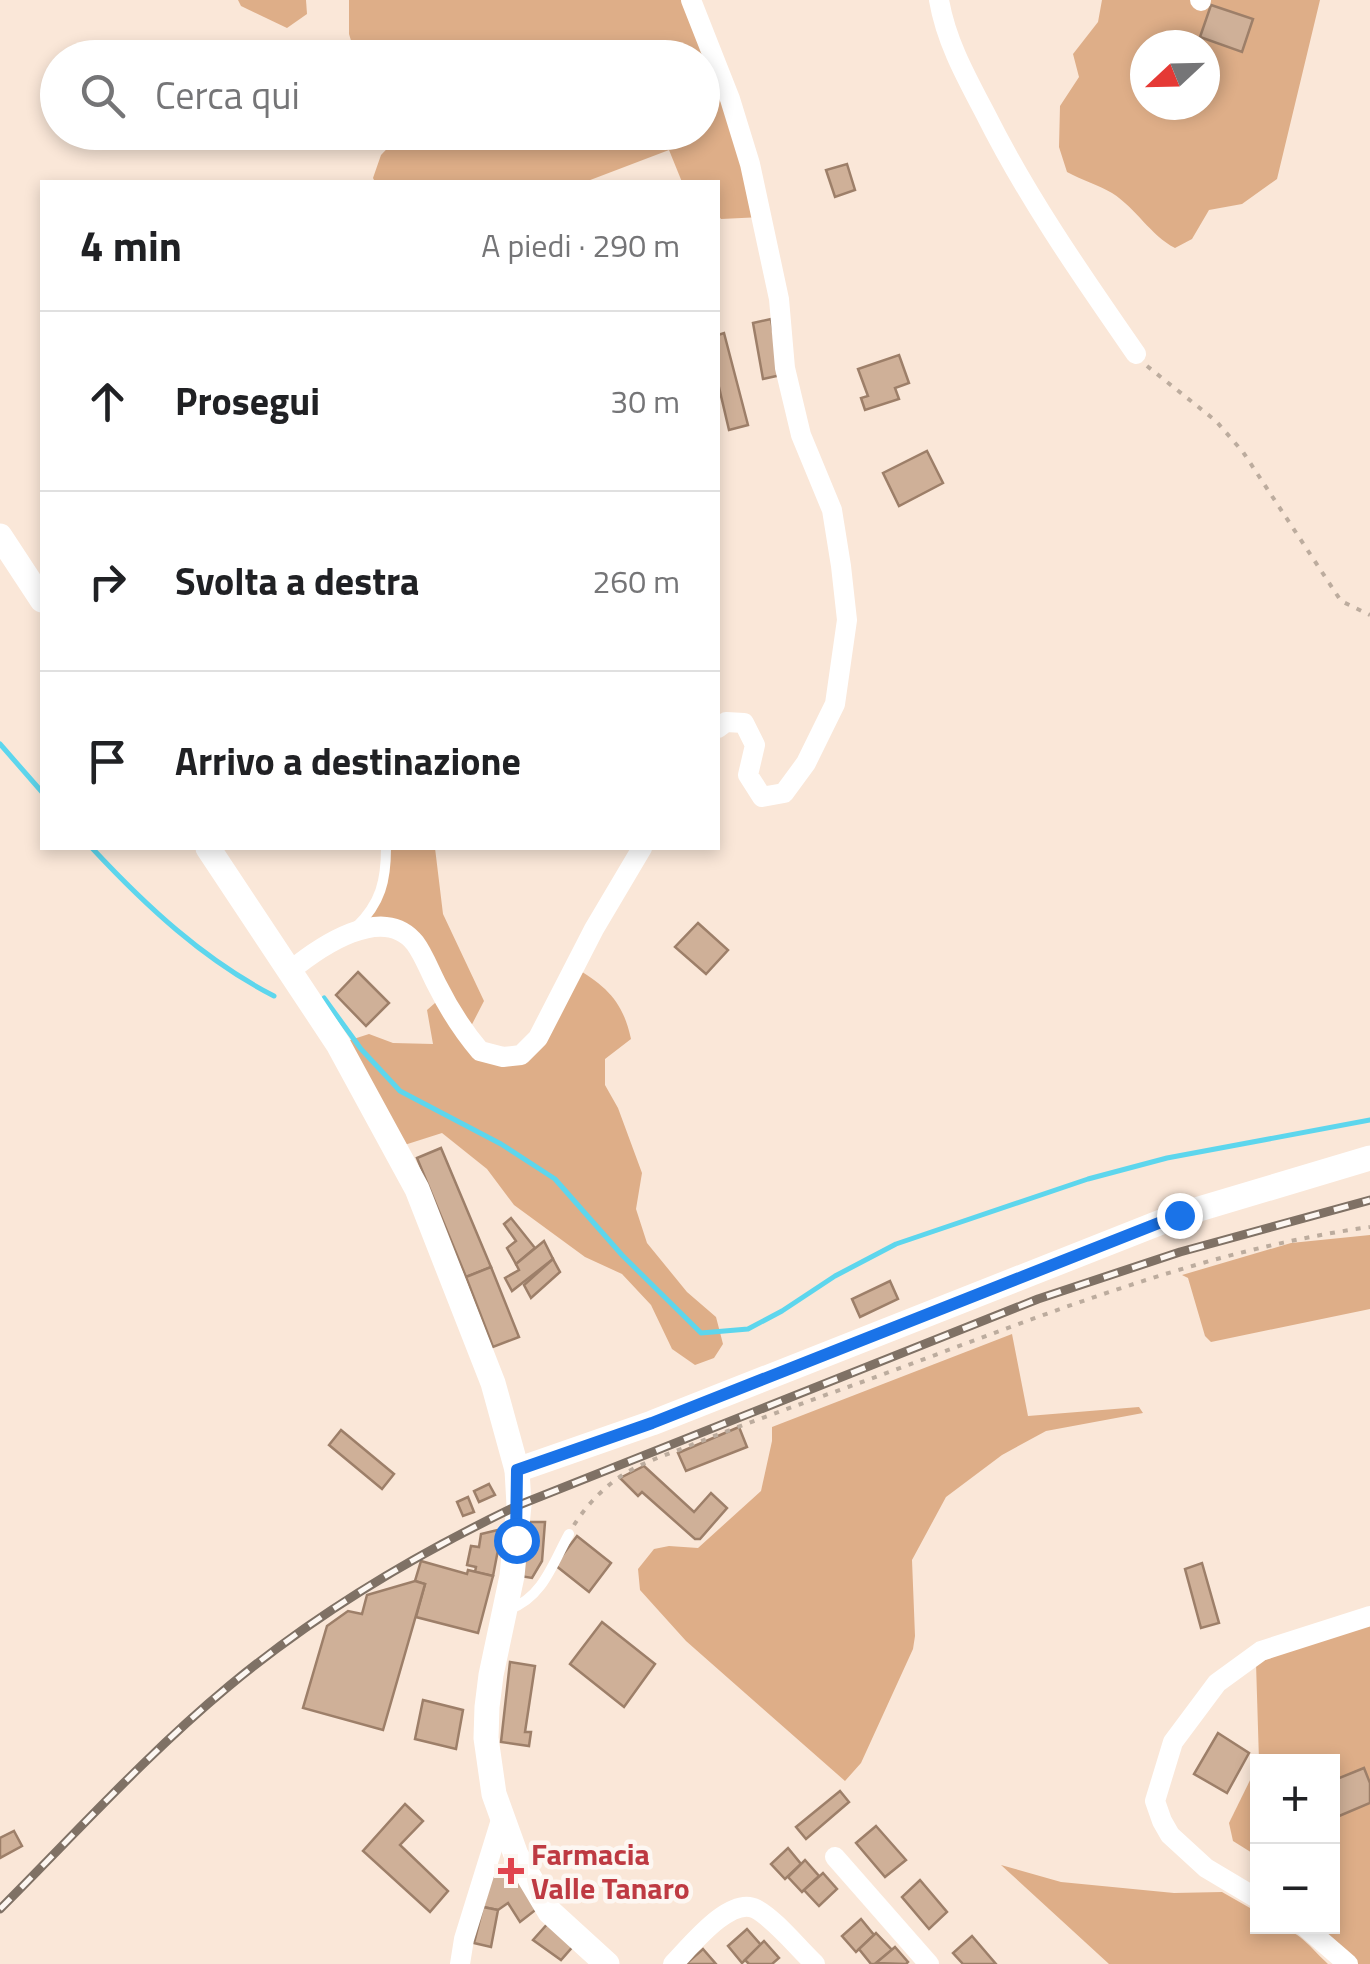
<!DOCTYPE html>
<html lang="it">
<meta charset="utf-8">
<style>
:root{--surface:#fff;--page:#f2f2f2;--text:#202124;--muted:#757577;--line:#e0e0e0}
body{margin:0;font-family:"Titillium Web",sans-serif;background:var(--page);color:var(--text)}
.controls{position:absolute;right:30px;bottom:30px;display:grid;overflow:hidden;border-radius:0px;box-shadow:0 5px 15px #0003}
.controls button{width:90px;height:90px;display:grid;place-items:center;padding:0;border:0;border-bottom:2px solid var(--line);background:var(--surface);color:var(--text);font:50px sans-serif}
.compass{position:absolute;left:1130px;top:30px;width:90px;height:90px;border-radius:50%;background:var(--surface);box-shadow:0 5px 15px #0003;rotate:248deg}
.stop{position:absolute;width:30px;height:30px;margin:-22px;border:8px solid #1a73e8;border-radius:50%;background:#fff}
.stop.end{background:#1a73e8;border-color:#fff;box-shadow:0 2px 10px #0008}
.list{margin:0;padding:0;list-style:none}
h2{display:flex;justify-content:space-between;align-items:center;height:130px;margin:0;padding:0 40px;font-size:42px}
h2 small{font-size:32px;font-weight:400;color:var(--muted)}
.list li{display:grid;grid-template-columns:65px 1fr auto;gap:30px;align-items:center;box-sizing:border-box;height:180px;padding:0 40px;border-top:2px solid var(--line)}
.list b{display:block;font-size:38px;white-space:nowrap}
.list em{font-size:32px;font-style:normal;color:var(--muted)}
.icon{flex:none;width:55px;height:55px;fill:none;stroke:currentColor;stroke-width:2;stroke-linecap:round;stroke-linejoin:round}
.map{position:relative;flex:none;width:1370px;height:1964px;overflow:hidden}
.search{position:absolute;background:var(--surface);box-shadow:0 5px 15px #0003;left:40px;top:40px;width:680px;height:110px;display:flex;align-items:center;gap:25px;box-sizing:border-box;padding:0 35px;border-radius:55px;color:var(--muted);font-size:38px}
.panel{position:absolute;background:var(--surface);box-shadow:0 5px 15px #0003;left:40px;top:180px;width:680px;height:670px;border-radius:0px}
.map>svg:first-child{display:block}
.green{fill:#deae88;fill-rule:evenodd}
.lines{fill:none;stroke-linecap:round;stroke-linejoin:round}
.stream{stroke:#5dd6ed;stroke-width:5}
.building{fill:#cfb098;stroke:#9d7f69;stroke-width:2.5}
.path{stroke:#bcac9e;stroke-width:4;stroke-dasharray:5 8;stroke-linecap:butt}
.service{stroke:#fff;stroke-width:10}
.minor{stroke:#fff;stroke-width:20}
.tertiary{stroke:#fff;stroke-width:25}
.rail-casing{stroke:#7f7165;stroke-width:9}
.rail{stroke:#fdf7f2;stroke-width:5;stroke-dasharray:15;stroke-linecap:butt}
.route{stroke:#1a73e8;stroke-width:12}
.health-dot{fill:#e0444e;stroke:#fdf7f2;stroke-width:4}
.labels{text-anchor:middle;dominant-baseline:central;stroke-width:9;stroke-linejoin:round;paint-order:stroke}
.health-label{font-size:30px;font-weight:bold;fill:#be3a42;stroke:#fdf7f2;text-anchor:start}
</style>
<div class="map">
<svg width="1370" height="1964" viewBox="0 0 1370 1964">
<rect width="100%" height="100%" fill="#fae7d8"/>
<g class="green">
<polygon points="238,0 306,0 307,14 287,28 241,6"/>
<polygon points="349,0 691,0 762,217 721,219 718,215 718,182 682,182 669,150 585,182 375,182 373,178 381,155 402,133 702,132 702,58 356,57 349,34"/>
<path d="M1102,0H1320L1277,179L1242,204L1209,210L1192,239L1175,248C1150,235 1137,209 1112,193C1099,185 1081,180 1067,172L1059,147L1060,106L1079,77L1073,54L1098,22ZM1145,45H1205V105H1145Z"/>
<path d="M386,848H435L443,914L484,1001L467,1034L480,1051L521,1055L574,967C606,986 623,1001 631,1039L605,1059V1085L618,1108L642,1173L636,1209L647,1243L687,1292L716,1317L723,1344L714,1358L695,1365L672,1349L651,1305L622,1274L585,1257L514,1205L487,1169L442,1133L395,1148L338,1044L369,1034L393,1043L433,1044L427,1010L443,996L402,933L352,931L379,896Z"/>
<polygon points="1370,1235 1370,1309 1211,1342 1205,1336 1188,1278 1182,1275 1291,1243"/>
<polygon points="1012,1334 1028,1416 1139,1407 1143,1413 1046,1431 1002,1455 946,1497 912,1560 915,1636 913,1649 861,1763 845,1781 686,1641 640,1590 638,1569 654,1549 669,1546 698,1548 761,1491 772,1441 772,1427"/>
<polygon points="1370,1622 1370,1964 1356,1964 1319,1927 1332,1926 1332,1762 1259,1761 1256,1663"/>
<polygon points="1257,1766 1257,1856 1233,1841 1229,1823"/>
<path d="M1001,1865L1061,1882L1174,1893L1222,1892L1257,1912L1258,1926C1297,1926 1301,1938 1328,1964H1109Z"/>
</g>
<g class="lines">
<g class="stream">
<polyline points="0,744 42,792"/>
<path d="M92,848C146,906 204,960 274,996"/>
<polyline points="324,998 361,1049 400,1091 501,1144 555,1179 622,1255 701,1333 748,1329 782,1311 835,1276 896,1244 1088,1179 1167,1158 1370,1120"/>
</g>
</g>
<g class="building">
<polygon points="1211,5 1253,19 1242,52 1200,37"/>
<polygon points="847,164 855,190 835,197 826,170"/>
<polygon points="771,319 781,375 763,379 753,323"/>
<polygon points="724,333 748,425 729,430 718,383 718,335"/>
<polygon points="899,355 909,383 895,388 899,399 865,410 861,398 868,396 858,369"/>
<polygon points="927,451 943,483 899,506 883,473"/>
<polygon points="698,923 728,950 706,974 675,947"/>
<polygon points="358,972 389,1003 366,1026 336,995"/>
<polygon points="441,1148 491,1267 466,1277 417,1158"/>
<polygon points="511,1218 535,1248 516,1264 507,1248 516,1241 504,1224"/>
<polygon points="544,1241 553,1259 512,1291 505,1278 519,1270 516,1264"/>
<polygon points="553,1259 560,1272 531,1298 524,1285"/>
<polygon points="491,1267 519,1337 493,1347 466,1277"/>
<polygon points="890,1281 898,1299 860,1317 852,1299"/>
<polygon points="739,1427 747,1447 686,1471 678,1453"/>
<polygon points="341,1430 394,1474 382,1489 329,1445"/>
<polygon points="644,1466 694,1512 711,1493 727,1508 700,1539 695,1539 642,1492 638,1496 620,1478"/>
<polygon points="489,1484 495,1495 479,1502 474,1491"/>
<polygon points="468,1497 474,1512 463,1516 457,1502"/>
<polygon points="524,1522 545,1522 542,1561 532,1578 520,1576"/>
<polygon points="502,1529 493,1576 475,1572 476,1567 467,1565 471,1546 479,1547 481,1534"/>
<polygon points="577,1536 611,1563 589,1592 555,1565"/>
<polygon points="421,1561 467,1574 468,1570 493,1576 478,1633 416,1617 425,1584 415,1581"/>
<polygon points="1202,1563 1219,1623 1201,1628 1185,1569"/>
<polygon points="415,1581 425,1584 383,1730 303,1708 327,1626 348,1611 362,1614 367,1595"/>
<polygon points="602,1622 655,1664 624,1707 570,1664"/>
<polygon points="510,1662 535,1666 525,1732 531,1732 529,1746 501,1742"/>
<polygon points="423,1700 463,1710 456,1749 415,1739"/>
<polygon points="1218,1733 1249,1753 1227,1793 1194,1774"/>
<polygon points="1364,1768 1370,1783 1370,1803 1332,1819 1332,1781"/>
<polygon points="840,1791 849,1802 806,1839 796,1827"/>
<polygon points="405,1804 423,1821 400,1845 448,1891 430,1912 363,1851"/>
<polygon points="876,1826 906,1860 885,1877 856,1843"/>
<polygon points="14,1831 22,1846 0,1858 0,1838"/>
<polygon points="788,1848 801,1864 785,1879 771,1864"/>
<polygon points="805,1860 819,1876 802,1892 788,1877"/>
<polygon points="513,1861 538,1908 520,1922 508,1903 498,1910 483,1907 493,1871"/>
<polygon points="823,1873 837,1889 819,1906 804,1890"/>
<polygon points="920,1880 947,1912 929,1929 902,1897"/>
<polygon points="483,1907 498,1910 491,1947 474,1943"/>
<polygon points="861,1919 874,1935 856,1952 842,1936"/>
<polygon points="550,1921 575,1944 561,1960 533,1940"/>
<polygon points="747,1929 761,1945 742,1963 728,1946"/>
<polygon points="876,1933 892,1950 875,1964 871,1964 859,1949"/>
<polygon points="972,1936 996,1964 963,1964 953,1953"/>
<polygon points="764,1941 779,1958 772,1964 749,1964 745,1960"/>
<polygon points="895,1947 908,1962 906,1964 876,1963"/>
<polygon points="703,1949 716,1964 687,1964 687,1963"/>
</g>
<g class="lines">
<g class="path">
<polyline points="1147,366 1216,421 1243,452 1341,601 1370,615"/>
<path d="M574,1525C586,1506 602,1489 621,1476C642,1462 667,1455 691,1445C742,1425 795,1406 848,1387C1018,1326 1189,1252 1370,1227"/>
</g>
<g class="service">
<path d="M356,927C381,903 386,880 386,848"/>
<path d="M510,1609C543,1597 553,1563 569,1534"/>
</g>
<g class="minor">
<polyline points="691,0 730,99 750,164 779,299 785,368 801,435 832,510 841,566 847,620 835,704 806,763 784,793 762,797 748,775 755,745 744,723 726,722 718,728"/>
<path d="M939,0C946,41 966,77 985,113C1028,199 1082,276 1136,354"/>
<polyline points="1200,0 1201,1"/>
<path d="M290,971C318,948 383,902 415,943C424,955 430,972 437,985C449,1009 463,1031 480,1051L503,1057L521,1055L538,1038L594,929L642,848"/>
<polyline points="835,1857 929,1964"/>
<polyline points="1258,1899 1206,1868 1170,1835 1162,1821 1155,1801 1173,1742 1217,1683 1261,1651 1370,1616"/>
<polyline points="1304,1926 1348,1964"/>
<polyline points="460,1964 464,1939 501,1820"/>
<path d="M673,1964C689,1948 730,1895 756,1909C775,1919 798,1948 815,1964"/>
</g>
<g class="tertiary">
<polyline points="0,536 42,600"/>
<polyline points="208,848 338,1044 417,1189 493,1383 517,1470 519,1505 512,1576 491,1675 487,1707 486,1738 494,1794 516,1855 550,1912 607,1964"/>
<polyline points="517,1470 652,1423 1179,1215 1370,1158"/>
</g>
<g class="rail-casing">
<path id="rail" d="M0,1909C75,1834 147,1754 229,1686C317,1613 416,1554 519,1505L1038,1299L1180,1252L1370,1200"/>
</g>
<use href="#rail" class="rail"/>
</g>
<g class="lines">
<polyline class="route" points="516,1540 517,1470 652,1423 1179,1215"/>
</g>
<path class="health-dot" d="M506 1856h10v10h10v10h-10v10h-10v-10h-10v-10h10z"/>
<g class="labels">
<g class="health-label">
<text x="531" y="1854">Farmacia<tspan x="531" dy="34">Valle Tanaro</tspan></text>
</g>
</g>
</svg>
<div class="controls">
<button>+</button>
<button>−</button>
</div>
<svg class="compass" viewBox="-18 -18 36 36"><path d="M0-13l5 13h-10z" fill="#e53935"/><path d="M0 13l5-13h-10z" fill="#757577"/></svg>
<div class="stop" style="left:516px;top:1540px"></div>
<div class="stop end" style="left:1179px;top:1215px"></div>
<div class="search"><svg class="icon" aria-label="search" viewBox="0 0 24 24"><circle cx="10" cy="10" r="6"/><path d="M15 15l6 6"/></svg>Cerca qui</div>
<section class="panel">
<h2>4 min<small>A piedi · 290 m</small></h2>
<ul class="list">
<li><svg class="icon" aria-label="ahead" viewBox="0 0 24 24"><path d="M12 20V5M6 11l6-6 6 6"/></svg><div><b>Prosegui</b></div><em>30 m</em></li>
<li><svg class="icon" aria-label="right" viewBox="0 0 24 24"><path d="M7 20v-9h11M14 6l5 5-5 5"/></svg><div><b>Svolta a destra</b></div><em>260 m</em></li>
<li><svg class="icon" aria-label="arrive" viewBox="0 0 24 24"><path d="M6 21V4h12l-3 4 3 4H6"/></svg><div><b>Arrivo a destinazione</b></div></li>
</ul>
</section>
</div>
